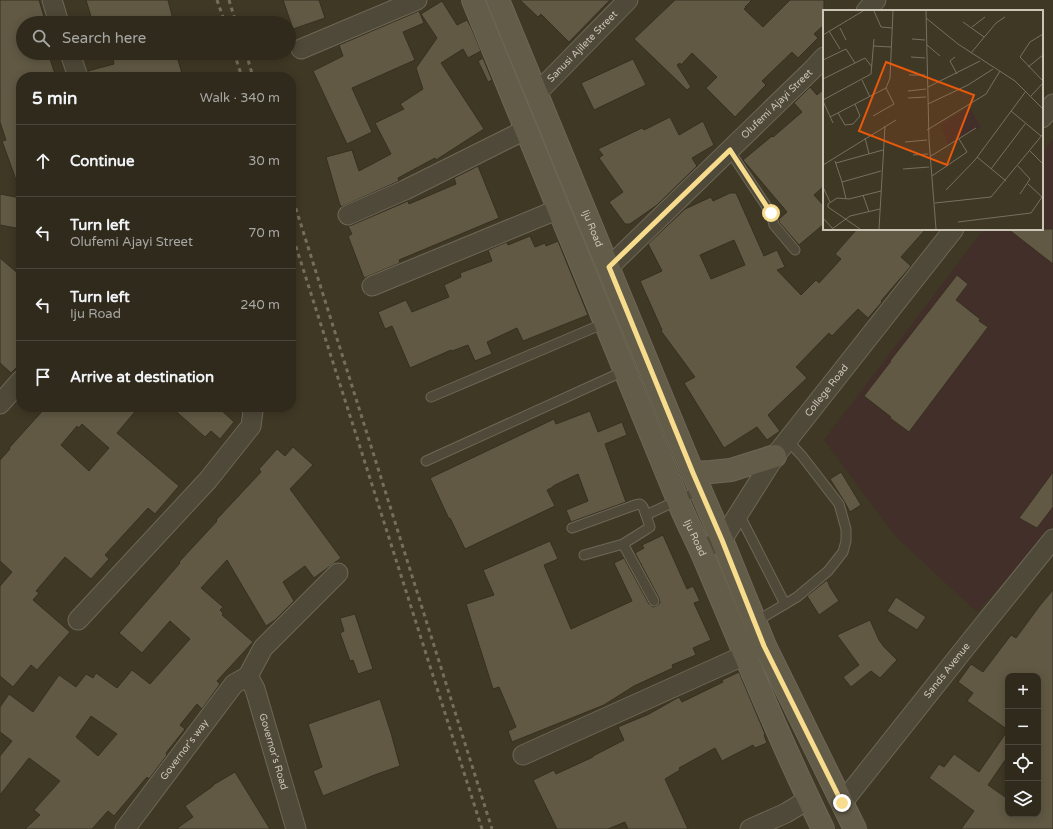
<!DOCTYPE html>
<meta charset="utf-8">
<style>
:root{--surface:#2f2a1c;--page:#373225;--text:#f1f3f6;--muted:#a7a7a3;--line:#4a463b}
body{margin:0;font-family:"Varela Round",sans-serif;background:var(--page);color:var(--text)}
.controls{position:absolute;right:12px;bottom:12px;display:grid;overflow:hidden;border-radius:8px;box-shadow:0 2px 10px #0003}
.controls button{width:36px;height:36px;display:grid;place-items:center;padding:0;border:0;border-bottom:1px solid var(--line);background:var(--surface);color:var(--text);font:20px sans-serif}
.stop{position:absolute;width:12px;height:12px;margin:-9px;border:3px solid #f7dc8e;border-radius:50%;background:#fff}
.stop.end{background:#f7dc8e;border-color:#fff;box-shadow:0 1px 4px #0008}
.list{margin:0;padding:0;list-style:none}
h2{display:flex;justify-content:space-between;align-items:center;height:52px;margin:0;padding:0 16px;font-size:17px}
h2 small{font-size:13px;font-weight:400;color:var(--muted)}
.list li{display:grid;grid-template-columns:26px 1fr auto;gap:12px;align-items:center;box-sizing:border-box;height:72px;padding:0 16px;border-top:1px solid var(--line)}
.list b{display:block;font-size:15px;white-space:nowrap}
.list p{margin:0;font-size:13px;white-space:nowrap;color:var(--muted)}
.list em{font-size:13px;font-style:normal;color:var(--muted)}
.icon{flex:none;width:22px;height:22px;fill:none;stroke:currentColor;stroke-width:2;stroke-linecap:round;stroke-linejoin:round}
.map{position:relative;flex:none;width:1053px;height:829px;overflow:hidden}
.search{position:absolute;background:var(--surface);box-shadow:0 2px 10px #0003;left:16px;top:16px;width:280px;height:44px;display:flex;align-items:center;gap:10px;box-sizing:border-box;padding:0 14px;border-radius:22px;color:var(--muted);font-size:15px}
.panel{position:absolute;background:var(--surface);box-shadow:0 2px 10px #0003;left:16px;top:72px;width:280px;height:340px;border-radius:16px}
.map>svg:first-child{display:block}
.green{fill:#422f29}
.building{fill:#615944;stroke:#373020;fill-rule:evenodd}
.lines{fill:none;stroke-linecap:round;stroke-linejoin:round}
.lane-casing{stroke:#6d6757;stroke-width:11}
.street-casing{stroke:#6d6757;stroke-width:21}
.secondary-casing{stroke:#6d6757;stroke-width:24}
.lane{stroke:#4f4939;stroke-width:9}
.street{stroke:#4f4939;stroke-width:19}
.secondary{stroke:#625c48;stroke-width:22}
.rail{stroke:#766f5c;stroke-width:3;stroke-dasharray:4 4;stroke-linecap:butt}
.route{stroke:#f7dc8e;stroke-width:5}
.labels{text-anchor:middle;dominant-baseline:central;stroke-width:3;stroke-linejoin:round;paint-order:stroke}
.street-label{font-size:10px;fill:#cac5b6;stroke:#352e1e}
.inset-road{fill:none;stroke:#77705f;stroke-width:1}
.view{fill:#e8590c;fill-opacity:0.15;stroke:#e8590c;stroke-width:2}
.inset-edge{fill:none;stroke:#cac5b6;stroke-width:2}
</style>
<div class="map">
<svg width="1053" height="829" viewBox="0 0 1053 829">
<rect width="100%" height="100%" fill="#3f3825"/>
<polygon class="green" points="1052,140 1053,141 1053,527 977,612 897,538 824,440 984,229 1042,229 1042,153"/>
<g class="building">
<polygon points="0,0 39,0 46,23 23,23 23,53 48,53 56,77 21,77 21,188 19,188 2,141 6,140 0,122"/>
<polygon points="86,0 168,0 174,23 93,23"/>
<polygon points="283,0 319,0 325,18 293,29"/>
<polygon points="520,0 610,0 569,42 541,14 538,17"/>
<polygon points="675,0 752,0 745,7 746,8 744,9 763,27 790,0 824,0 824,25 814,34 818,38 798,58 792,52 762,81 766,85 735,117 706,88 717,77 692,53 681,65 680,63 677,65 691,87 687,90 634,39"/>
<polygon points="442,1 457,25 467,20 471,27 481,51 468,58 463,49 441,63 484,129 436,160 435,158 398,178 399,181 341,207 339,202 326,157 352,150 359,171 391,154 375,123 404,109 400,104 423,89 416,68 437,38 421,14"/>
<polygon points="419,11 424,23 403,32 415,60 352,88 372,132 347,144 313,71 343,56 339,45"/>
<polygon points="137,53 176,53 183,77 89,77 88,71 114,64 113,60"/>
<polygon points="483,58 492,80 488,82 478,61"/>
<polygon points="633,59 646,85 594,110 581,83"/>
<polygon points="810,87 817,95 824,89 824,186 814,195 824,206 824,224 799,245 779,222 779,219 787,212 743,160 772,136 773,137 802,112 794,103"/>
<polygon points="670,117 679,135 703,121 714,145 692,158 697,166 657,205 630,224 625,224 609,202 623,192 599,158 603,155 598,149 642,128 644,130"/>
<polygon points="478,166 499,218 399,260 400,263 364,278 348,236 352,234 348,226 352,225 408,201 409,204 456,184 454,178"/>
<path d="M730,193H736L764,256L777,250L785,267L777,270L801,295L816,280L819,283L841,259L835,254L857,229H926L901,257L911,266L881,301L882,302L868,318L858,309L832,336L829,333L796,367L807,378L768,415L780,431L767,440L757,427L724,448L684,383L695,377L661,331L662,330L640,281L662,271L648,244L685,209L711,197L713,201ZM734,240L745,265L711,279L700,255Z"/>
<polygon points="0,194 21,198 21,229 0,225"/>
<polygon points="1008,229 1053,229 1053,264"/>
<polygon points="530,236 535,247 545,243 546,246 558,241 588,315 523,341 517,328 487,342 492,354 475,361 468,345 452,351 451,350 410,368 392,326 385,329 378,312 406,300 412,312 449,297 444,285 461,277 460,273 492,261 488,250 507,242 508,245"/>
<polygon points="0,258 21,276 21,363 11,373 0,363"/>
<polygon points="957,275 968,284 956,300 980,319 979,321 988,327 909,432 890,418 891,417 864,396 891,361 890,361"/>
<path d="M46,407H139L117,433L179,486L155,514L148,508L105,555L109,559L91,579L65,557L36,591L39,593L33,600L70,632L37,670L31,665L13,687L0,676V586L12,572L0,561V460L10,449L9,448ZM82,424L109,448L89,471L61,445L77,426L79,428Z"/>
<polygon points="171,407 218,407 234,422 220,439 211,431 205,437"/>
<polygon points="590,411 598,432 622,422 627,435 605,444 626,502 571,522 566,510 588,501 578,474 553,486 553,487 547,490 555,506 465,549 450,518 449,519 430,478 554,419 556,424"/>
<path d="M293,447L313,465L290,489L341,558L314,578L305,566L283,582L294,601L275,620L266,626L227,560L201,588L223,607L220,610L223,613L222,615L253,642L217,681L220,684L202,709L197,704L180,725L185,729L166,753L167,755L149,779L147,777L114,816L108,811L92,829H25L40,815L34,810L60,781L29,758L0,795V756L12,741L0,732V707L9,694L33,712L59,675L76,687L86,674L93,678L96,673L117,688L132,670L150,684L190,639L170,621L142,653L119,633L180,563L179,562L217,521L216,520L261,472L259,469L277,449L285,456ZM91,716L117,734L98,756L76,737Z"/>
<polygon points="841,472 861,505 850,512 844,501 830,479"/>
<polygon points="1053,472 1053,507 1037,528 1019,518"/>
<polygon points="663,535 687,589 693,586 700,601 694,603 711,640 693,648 696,655 672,665 673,668 634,686 604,705 512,742 508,731 516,727 499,687 493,689 466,604 494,595 483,570 550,541 558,559 544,565 571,629 632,601 614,563 624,558 649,604 653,607 656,606 659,604 660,602 659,598 635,553 644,548 642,545"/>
<polygon points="827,580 830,587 839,601 819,615 807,596"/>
<path d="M1053,590V829H961L974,811L929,778L939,764L944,767L954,754L979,772L1008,730L967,701L973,693L958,682L971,664L983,672L1011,635L1016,638L1041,604ZM1008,676H1038V814H1008V799L988,785L1008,756Z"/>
<polygon points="896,597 926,617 917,630 887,611"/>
<polygon points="355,614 373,669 358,674 353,660 350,661 340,633 344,631 340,618"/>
<polygon points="870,620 879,640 884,647 897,660 880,678 871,671 851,687 843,677 859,665 837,635"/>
<polygon points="739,672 765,734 764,735 767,743 755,748 753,745 722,761 715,748 679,768 680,770 665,779 688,829 628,829 625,822 608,829 557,829 533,780 554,770 556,774 593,757 593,756 624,740 618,727 649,714 679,697 682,702 723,682 722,680"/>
<polygon points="380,699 391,733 400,766 377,774 323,796 313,771 322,767 308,724"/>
<polygon points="235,772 270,829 176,829 193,817 185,806 213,786 213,785"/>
</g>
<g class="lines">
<g class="lane-casing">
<g id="lane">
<polyline points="729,150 771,213 774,225 795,250"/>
<polyline points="431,397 605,323"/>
<polyline points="426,461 624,371"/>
<polyline points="739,514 785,604"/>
<polyline points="572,528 635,505 640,504 643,507 646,515"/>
<polyline points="623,544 654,601"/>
<polyline points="584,555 623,544 647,529 650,527 646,515 700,490"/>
<polyline points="755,622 797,597 828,571 843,552 846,541 846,529 839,504 802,456 787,440"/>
</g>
</g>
<g class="street-casing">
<g id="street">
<polyline points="52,0 59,23"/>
<polyline points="866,11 876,0"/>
<polyline points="301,49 417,0"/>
<polyline points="70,53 78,77"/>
<path id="s1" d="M537,93L628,0"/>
<polyline points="1042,118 1053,104"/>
<polyline points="348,215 405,190 527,129"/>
<path id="s2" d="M609,267L814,68L824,57"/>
<polyline points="372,286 559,209"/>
<polyline points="0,404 21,380"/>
<path id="s3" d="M701,550L722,540L775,456L954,229"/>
<polyline points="78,620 208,480 251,426 253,411 251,407"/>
<path id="s4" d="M248,676L255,689L296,829"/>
<polyline points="248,676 263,648 338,573"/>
<polyline points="523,755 745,655"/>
<path id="s5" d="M842,803L973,638L1053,539"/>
<path id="s6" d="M125,829L234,684L248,676"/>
<polyline points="750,829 786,813 809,799"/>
</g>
</g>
<g class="secondary-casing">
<g id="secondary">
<path id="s7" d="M473,0C542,166 608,333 677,498C685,519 696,539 705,560C743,650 780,741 823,829"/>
<path id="s8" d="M498,0L693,473L722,540L765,646L855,829"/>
<polyline points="693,473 711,472 731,470 775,456"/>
</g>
</g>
<use href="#lane" class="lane"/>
<use href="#street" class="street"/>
<use href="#secondary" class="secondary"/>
<g class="rail">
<polyline points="217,0 225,23"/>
<polyline points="229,0 236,23"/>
<polyline points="234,53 242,77"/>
<polyline points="246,53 253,77"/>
<polyline points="291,193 492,829"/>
<polyline points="291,231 482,829"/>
</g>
</g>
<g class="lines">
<polyline class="route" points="771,213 730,150 609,267 693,473 722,540 764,646 842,803"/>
</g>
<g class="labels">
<g class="street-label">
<text stroke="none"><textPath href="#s1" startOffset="65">Sanusi Ajilete Street</textPath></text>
<text stroke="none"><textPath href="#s2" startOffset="234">Olufemi Ajayi Street</textPath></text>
<text stroke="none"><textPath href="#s8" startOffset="247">Iju Road</textPath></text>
<text stroke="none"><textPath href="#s3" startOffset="206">College Road</textPath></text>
<text stroke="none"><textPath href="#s7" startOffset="582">Iju Road</textPath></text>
<text stroke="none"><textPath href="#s5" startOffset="169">Sands Avenue</textPath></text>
<text stroke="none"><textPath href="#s6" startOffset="99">Governor's way</textPath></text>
<text stroke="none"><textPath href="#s4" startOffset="80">Governor's Road</textPath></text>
</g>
</g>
<g transform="translate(823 10)">
<rect width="220" height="220" fill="#3f3825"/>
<path d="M146,97L158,117L125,134L118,115Z" fill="#422f29"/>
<path class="inset-road" d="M51,1L58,17L69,18M103,1L106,130L113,219M103,8L135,34L192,71L220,99M140,12L161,27M149,17L162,7M17,18L23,30M6,21L17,39M220,24L207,32L197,47L220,71M0,25L40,1M89,29L102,30M104,35L117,46M50,36L68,37M148,43L173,13L182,7M88,47L102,48M132,47L127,51L134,64M0,50L23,39L32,53M205,57L220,45M86,65H102M0,69L42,48L49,57M39,70L47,87M105,77L157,51M85,81L103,79M208,86L220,73M85,88L103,87M0,90L48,64L51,29M0,91L10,113M105,94L145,75L170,59M188,101L218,126M15,103L22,115L30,114L37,106L32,94M50,106L71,94L63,78M7,107L63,78L67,68L70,1M104,120L163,84L177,61M42,128L46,144M82,132L104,130M207,141L220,154M90,145L105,144M108,146L153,118M154,147L183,171M12,151L19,172M13,153L60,140M0,155L73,110M195,156L207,169L197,184M80,159L106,157M168,159L202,114M109,166L144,142L136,129M0,177L7,192M123,180L152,150L203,81M40,185L46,202M23,189L19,172L58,161M112,193L168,187L220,124M0,208L10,219M135,212L208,203L219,187L205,174M9,219L27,206L57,199M37,219L5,197V194L14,188L26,189L58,181M56,219L62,116"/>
<path class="view" d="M63,52L151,85L124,155L36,121Z"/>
<rect width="220" height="220" class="inset-edge"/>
</g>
</svg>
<div class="controls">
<button>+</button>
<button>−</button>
<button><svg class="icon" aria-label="locate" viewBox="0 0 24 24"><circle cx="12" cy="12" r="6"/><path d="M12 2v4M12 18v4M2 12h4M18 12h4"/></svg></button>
<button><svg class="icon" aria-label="layers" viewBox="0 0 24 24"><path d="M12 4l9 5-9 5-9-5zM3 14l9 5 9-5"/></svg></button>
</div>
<div class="stop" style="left:771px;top:213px"></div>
<div class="stop end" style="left:842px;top:803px"></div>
<div class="search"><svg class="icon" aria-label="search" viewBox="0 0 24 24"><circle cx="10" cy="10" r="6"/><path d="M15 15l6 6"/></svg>Search here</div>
<section class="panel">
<h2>5 min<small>Walk · 340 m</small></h2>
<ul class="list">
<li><svg class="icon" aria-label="ahead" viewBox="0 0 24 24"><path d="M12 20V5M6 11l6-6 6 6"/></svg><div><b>Continue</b></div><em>30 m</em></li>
<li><svg class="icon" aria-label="left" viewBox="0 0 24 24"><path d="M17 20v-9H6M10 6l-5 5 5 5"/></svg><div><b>Turn left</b><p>Olufemi Ajayi Street</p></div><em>70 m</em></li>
<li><svg class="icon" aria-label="left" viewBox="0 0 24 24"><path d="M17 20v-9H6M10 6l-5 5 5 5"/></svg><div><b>Turn left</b><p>Iju Road</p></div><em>240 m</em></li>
<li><svg class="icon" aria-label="arrive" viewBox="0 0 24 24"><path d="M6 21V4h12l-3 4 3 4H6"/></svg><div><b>Arrive at destination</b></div></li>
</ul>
</section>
</div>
